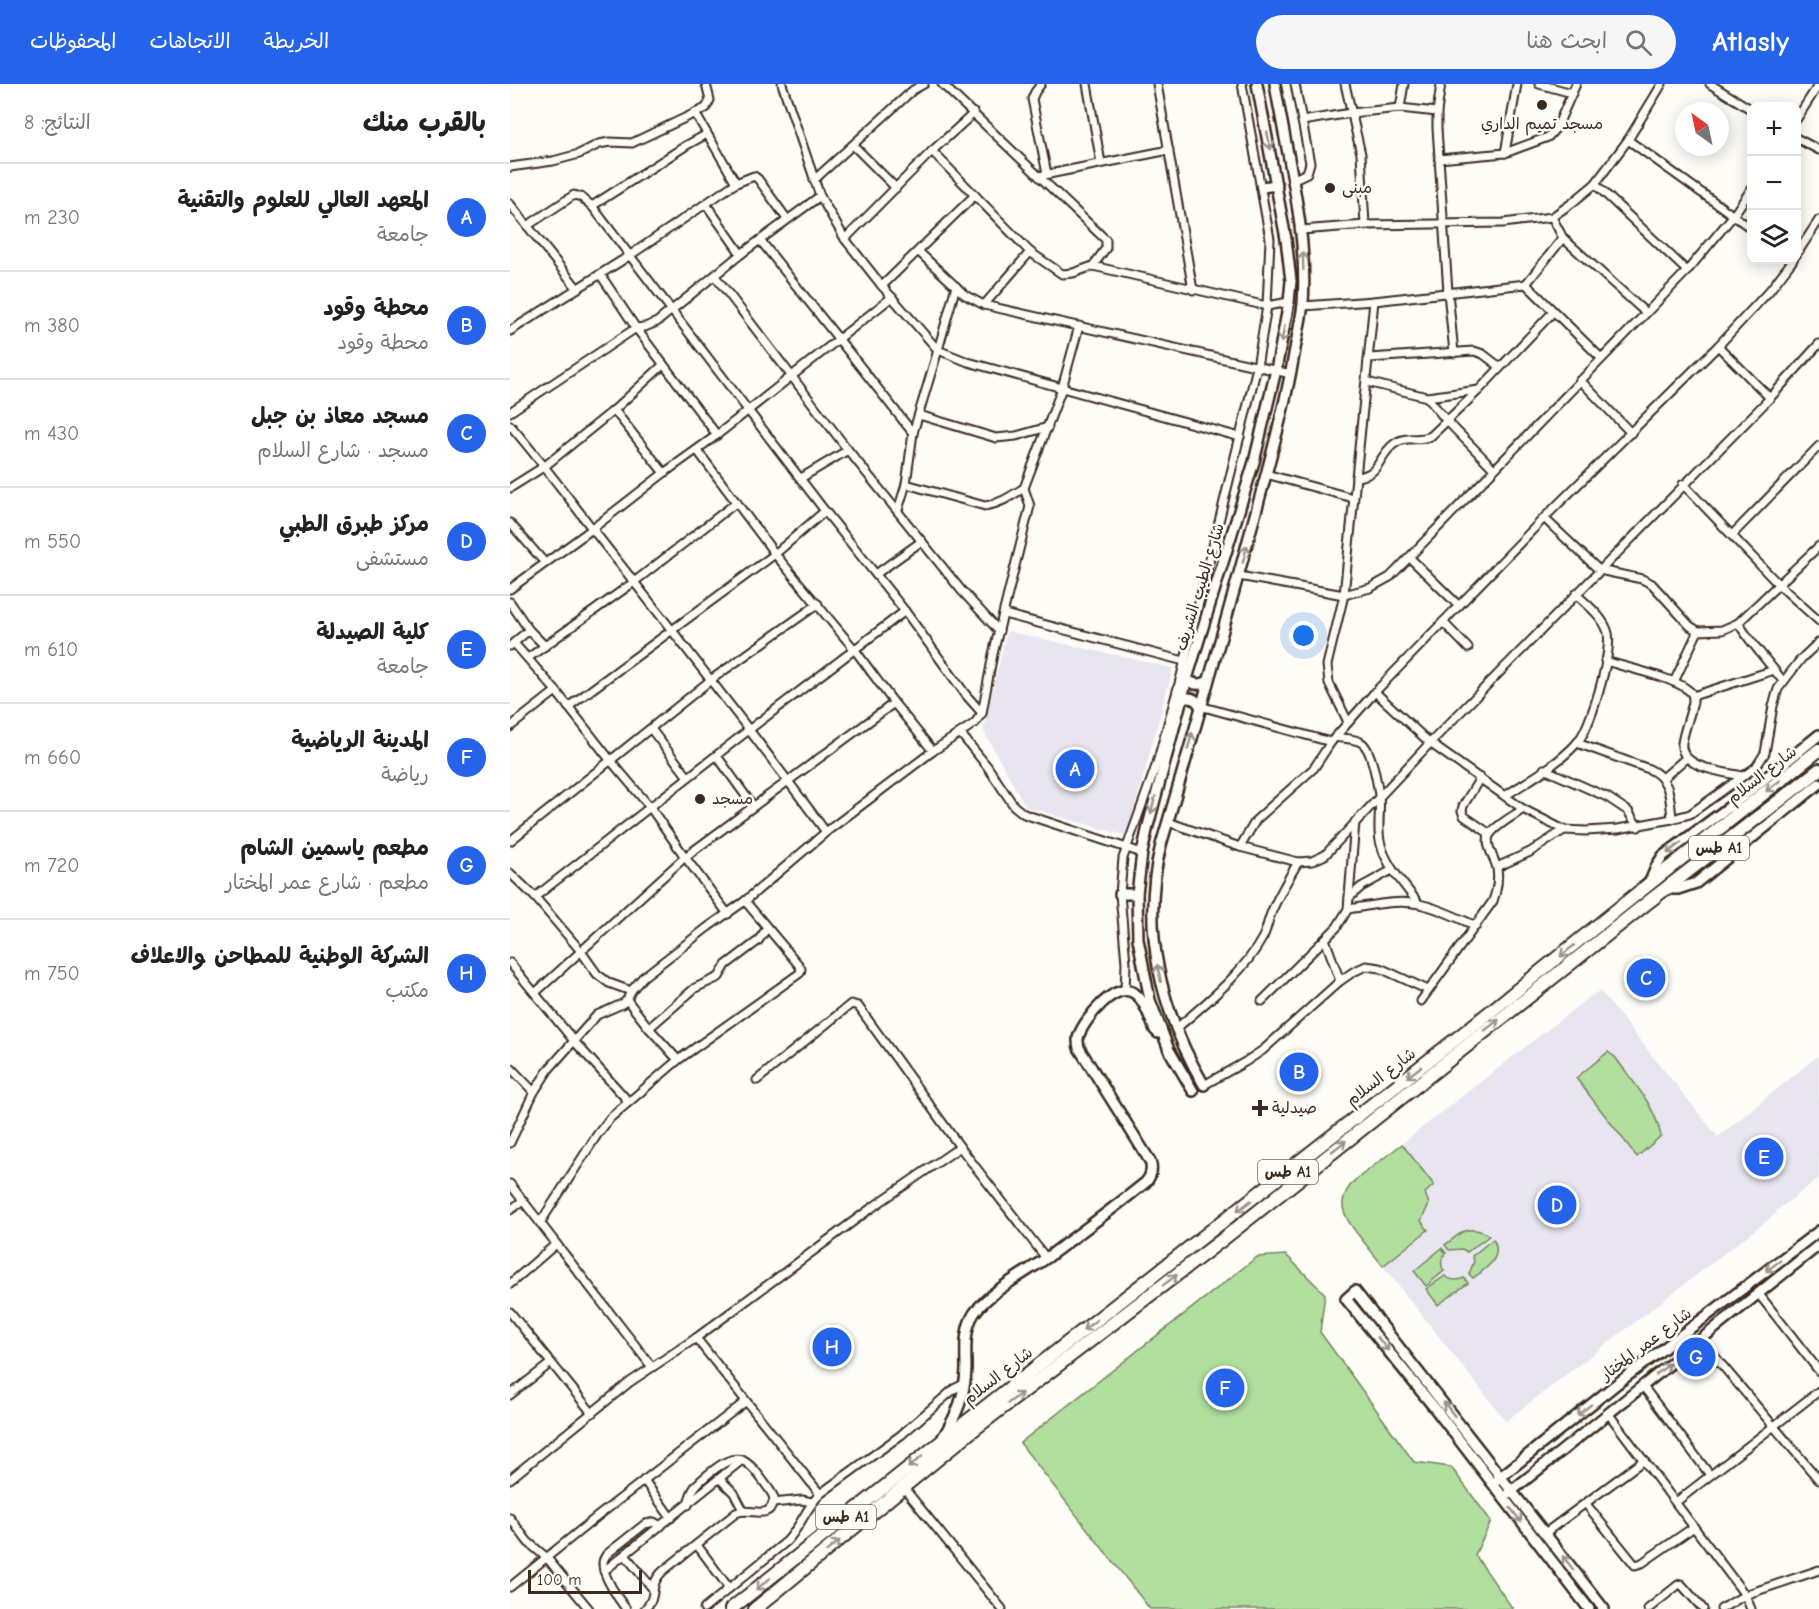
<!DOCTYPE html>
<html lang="ar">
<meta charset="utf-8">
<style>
:root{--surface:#fff;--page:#f6f6f6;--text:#222;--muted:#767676;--line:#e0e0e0;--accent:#2563eb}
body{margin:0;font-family:"Comic Neue","Playpen Sans Arabic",sans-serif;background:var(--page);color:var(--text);direction:rtl}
.controls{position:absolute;right:18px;top:18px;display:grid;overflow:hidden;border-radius:12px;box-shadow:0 3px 15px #0003}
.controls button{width:54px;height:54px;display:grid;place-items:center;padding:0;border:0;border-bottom:2px solid var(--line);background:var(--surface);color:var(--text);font:30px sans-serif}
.compass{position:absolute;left:1165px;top:18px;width:54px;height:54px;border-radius:50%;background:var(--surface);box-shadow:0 3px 15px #0003;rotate:327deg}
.scale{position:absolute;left:18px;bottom:15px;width:114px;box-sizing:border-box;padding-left:6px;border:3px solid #3b2a1e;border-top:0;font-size:16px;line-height:21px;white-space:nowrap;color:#3b2a1e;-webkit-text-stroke:4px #fdfcf7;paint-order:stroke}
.you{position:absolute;left:794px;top:552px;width:21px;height:21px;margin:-15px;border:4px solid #fff;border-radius:50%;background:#1a73e8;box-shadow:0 0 0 9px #1a73e833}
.badge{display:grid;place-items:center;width:39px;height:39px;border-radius:50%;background:var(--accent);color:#fff;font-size:20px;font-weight:700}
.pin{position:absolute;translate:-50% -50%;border:3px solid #fff;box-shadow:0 2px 6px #0006}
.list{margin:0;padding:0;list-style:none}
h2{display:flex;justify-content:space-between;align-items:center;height:78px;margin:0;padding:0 24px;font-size:26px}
h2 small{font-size:20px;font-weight:400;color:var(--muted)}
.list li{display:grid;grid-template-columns:39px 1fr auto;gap:18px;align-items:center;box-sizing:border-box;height:108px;padding:0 24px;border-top:2px solid var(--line)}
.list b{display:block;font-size:22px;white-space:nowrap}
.list p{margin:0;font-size:20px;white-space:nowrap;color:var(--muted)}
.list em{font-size:20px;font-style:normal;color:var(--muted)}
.icon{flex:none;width:33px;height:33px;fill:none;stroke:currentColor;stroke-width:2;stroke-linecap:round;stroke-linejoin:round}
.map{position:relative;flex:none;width:1309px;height:1525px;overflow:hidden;direction:ltr}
header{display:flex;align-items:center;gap:36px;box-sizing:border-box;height:84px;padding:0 30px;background:var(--accent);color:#fff}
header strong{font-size:28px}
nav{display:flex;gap:33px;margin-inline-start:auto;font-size:21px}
.search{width:420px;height:54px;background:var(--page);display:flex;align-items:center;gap:15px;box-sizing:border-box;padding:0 21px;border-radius:33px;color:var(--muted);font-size:22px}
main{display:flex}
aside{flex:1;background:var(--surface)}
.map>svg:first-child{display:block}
.built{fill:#e8e5f1}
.green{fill:#b0de9d;stroke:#76845e;stroke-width:1.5}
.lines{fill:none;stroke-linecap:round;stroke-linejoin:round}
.street-casing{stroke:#3b2a1e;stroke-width:11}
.secondary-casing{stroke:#3b2a1e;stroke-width:14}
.highway-casing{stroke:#3b2a1e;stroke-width:16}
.street{stroke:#fdfcf7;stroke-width:7}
.secondary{stroke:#fdfcf7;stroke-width:9}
.highway{stroke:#fdfcf7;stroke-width:12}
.oneway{stroke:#9c938a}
.poi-dot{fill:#3b2a1e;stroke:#fdfcf7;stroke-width:2}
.labels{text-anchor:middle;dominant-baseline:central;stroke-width:5;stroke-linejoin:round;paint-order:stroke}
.shield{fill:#fdfcf7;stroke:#75695f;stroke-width:1.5}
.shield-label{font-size:15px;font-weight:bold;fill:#3b2a1e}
.poi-label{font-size:16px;fill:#3b2a1e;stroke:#fdfcf7;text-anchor:start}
.street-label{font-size:16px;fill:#3b2a1e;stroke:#fdfcf7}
</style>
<header>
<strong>Atlasly</strong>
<div class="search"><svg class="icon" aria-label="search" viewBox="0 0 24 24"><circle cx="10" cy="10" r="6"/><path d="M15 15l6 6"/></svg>ابحث هنا</div>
<nav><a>الخريطة</a><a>الاتجاهات</a><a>المحفوظات</a></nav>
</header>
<main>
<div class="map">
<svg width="1309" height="1525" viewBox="0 0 1309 1525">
<rect width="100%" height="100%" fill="#fdfcf7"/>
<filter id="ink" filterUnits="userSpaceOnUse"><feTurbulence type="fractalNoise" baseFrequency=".0167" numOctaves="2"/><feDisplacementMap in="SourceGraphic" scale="12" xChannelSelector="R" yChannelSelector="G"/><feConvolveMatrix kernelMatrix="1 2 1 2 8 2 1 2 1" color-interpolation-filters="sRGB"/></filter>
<g filter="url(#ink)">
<g class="built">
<polygon points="497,547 663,584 617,752 516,723 473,646"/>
<polygon points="1090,907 1208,1053 1309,971 1309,1094 1266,1127 1265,1126 1267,1129 996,1337 838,1138 833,1124 835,1111 844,1097 1078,914"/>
</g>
<g class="green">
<path d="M1098,968L1105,973C1123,998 1145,1021 1151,1052L1127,1073L1066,994Z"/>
<path d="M892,1060L924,1101L915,1109L919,1120L911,1137L918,1146L873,1182C865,1172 857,1162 849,1152C833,1132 825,1118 844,1097Z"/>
<path d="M958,1146C966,1145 972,1146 979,1152L957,1168L952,1165L939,1166L935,1161L952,1148Z"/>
<path d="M983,1155C994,1173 976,1185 963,1194L959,1190L964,1177L962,1172Z"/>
<path d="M932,1164L936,1169C931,1174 930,1180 934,1187L916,1202L904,1187Z"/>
<polygon points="776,1171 815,1210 810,1248 904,1378 941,1383 981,1437 965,1471 1003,1525 640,1525 510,1359 747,1173"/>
<path d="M935,1192C941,1197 947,1197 954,1194L958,1199L928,1221L916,1205Z"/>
</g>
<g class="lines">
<g class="street-casing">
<g id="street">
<polyline points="272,0 310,112 335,155 372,202 428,266 458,278 730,353"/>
<polyline points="432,0 596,156 596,164 583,182"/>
<polyline points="531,0 525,8 522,15 537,90"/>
<polyline points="577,0 591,79"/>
<polyline points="647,0 683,206"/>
<polyline points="835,0 851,70 855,141"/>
<polyline points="931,0 927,28 927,44 938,208 944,269"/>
<polyline points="1029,0 1062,9"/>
<polyline points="1200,0 1242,26"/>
<polyline points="890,24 894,0"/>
<polyline points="185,29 226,99"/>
<polyline points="1286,36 1309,0"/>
<polyline points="792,37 841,29 890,24 927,28"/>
<polyline points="1286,54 1309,66"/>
<polyline points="1118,56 1242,145"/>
<polyline points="343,61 386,104"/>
<polyline points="422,67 520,168 552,190 563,189 583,182 757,222 779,218"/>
<polyline points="995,69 1007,0"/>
<polyline points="929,75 995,69 1038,53 1047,43 1066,0"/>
<polyline points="0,83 43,77 69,70 89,60 100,58 122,59 196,24 200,16 196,0"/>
<polyline points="529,92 659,66"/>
<polyline points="304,96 403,6 414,0"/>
<polyline points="782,96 797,89 800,79 785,0"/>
<polyline points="1085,100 1177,187"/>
<polyline points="0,120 67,204"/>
<polyline points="196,120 231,170"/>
<polyline points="82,122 177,61 197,50"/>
<polyline points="1042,133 1053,154 1136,229"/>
<polyline points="791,146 855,141 993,139 1042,133 1062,119 1085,100 1118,56 1152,0"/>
<polyline points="335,155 422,67 464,29"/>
<polyline points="250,156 403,349"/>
<polyline points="409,168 455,211 474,221 781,290"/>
<polyline points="1286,171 1309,136"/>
<polyline points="90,190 126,244 207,351"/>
<polyline points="205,192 338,366 451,506 489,547"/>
<polyline points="1016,200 1053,154"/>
<polyline points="372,202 465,111"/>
<polyline points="474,221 520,168"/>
<polyline points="793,222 864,217 1016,200 1091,274"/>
<polyline points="0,247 119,172 226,99 244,92 248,95 277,135"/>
<polyline points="1208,262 1260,314"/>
<polyline points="859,274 964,267 973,270 990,283"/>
<polyline points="1070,296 1121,349"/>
<polyline points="857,298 917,313 936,336 984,385"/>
<polyline points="917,313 969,306"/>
<polyline points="104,326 154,389"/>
<polyline points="0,328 126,244 135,243 147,238 231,170 310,112"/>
<polyline points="409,331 486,354 506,352 538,343"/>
<path d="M0,341C39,386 73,434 110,480C180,569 249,657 316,748"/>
<polyline points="187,366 265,470 345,566 384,619 423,667"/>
<polyline points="756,390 843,414"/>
<path d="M846,393C871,391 867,373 884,360C895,351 909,358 921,352L969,306L1043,228"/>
<polyline points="291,394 338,366"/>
<path d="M396,400L475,422C490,420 501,412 514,404"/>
<polyline points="1173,400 1269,501 1309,537"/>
<polyline points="0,404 35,382 104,326 153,281"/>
<polyline points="388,426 396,400 403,349 428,266 446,202"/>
<polyline points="1034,434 1089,486 1132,495 1142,500 1180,542 1188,547 1212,546 1228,539 1309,462"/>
<polyline points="0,439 35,479"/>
<polyline points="1222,451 1309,362"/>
<polyline points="900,474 949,522"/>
<polyline points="366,490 412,457"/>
<polyline points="729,492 834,511 860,504 880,493 1177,187 1223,132 1242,104"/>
<polyline points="0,505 82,445 154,389 207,351 382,213"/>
<polyline points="0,518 19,546 35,562"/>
<polyline points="494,530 674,577"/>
<polyline points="933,538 958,564"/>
<polyline points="1228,539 1240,556 1273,597"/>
<polyline points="4,559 46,607 101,677 140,723 175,773 218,830"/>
<polyline points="0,562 19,546"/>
<polyline points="18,574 124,498 227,418"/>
<path d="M1095,577C1115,583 1165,594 1178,606C1183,609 1183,613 1183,618C1180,632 1174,646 1172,659C1169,684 1214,688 1232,692"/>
<polyline points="1164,598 1188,547"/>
<polyline points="865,608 920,659 1013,725 1054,746 1076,747 1108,745 1162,735 1180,730 1246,683 1255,669 1263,622 1268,605 1291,575 1309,558"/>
<polyline points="1183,612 1264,586"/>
<polyline points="690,622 821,658"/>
<polyline points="58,623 265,470 315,427"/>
<polyline points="472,629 483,570 520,422 514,404 552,304 569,242"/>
<polyline points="838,638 819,599 817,581 834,511 864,217"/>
<polyline points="0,643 46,607"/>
<polyline points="141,645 178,693"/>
<polyline points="450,649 477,682 504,722 514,730 632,769"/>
<path d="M825,653C834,655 845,654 852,659C862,666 867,698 869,711C871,726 867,742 870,757C875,781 894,800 908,819"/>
<path d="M1067,659L1139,685C1161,695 1160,714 1162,735"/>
<polyline points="207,672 243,722"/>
<polyline points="1034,685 1097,713 1118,727 1128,743"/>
<polyline points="970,694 953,722 952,727 954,732 980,750"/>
<polyline points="1153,694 1176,674"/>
<path d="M995,712C1019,696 1047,681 1066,660C1081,645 1102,570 1098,549C1094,533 1077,521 1066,510"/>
<polyline points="658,738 730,763 788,778 802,777 815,771 920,659 1260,314 1309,260"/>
<polyline points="0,757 202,595 308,520"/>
<polyline points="730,763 746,736 804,684 821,658 865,608 1034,434 1208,262 1260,206 1283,176"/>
<polyline points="987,783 1020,768 1054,746"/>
<polyline points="0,789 25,813 70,866 87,890 99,899 121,907"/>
<polyline points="25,813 240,645 395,527"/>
<polyline points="839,814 851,803 882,786"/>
<path d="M838,825C861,822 886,815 909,820C929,824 948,834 966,842"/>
<polyline points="0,879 64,957 119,1018"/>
<polyline points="830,897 815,855 827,843 838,825 845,738"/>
<polyline points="615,907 616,879 610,810 613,774 647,679 670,596 747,283 757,222 760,155 732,0"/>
<polyline points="25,909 175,773 384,619"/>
<polyline points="117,916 139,944 168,976"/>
<polyline points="752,917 815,855"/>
<path d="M911,917L983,817C987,806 989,796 987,784C985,775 975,761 979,752C983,743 1005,731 1013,725"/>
<polyline points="139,944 185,904 209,893 216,881 248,857 257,844"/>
<path d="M667,944C697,918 733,890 753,853C757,845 758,836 762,827C769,810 779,794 788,778"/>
<polyline points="0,983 24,1008"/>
<polyline points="247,996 341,920 348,922 450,1063 536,1174"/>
<polyline points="694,1001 735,978 753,966 830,897 843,888 856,882 870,884 918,906"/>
<polyline points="0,1059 24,1008 39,985 87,931 112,920 117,916 121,907 133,893 198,843 235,817 316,748 423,667 465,639 472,629 456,611 395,527 315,427 82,122 71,113 64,111 17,142"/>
<polyline points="0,1100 142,1283"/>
<polyline points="0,1126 13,1117"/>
<polyline points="30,1139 87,1051 100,1034 168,976 290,889 291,885 288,880 235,817"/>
<polyline points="0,1200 46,1160"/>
<polyline points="1248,1209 1309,1287"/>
<polyline points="0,1228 82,1329"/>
<polyline points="186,1254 310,1410"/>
<polyline points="1190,1255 1309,1396"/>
<polyline points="1132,1301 1200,1391"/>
<polyline points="0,1311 41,1279"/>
<polyline points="1098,1329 1235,1511 1241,1525"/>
<polyline points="0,1395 120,1298 186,1254 360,1125 450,1063"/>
<polyline points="210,1395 224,1409 233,1426"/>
<polyline points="134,1396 161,1434"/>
<polyline points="394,1404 492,1525"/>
<polyline points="1166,1418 1309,1307"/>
<polyline points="263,1419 292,1416 302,1418"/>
<polyline points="1076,1420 1125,1481 1132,1479 1184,1443"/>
<polyline points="0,1434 18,1458 37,1474 79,1525"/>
<polyline points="1035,1449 1134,1376"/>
<polyline points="187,1461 219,1504"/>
<polyline points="115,1471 143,1505"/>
<polyline points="94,1487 232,1376"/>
<polyline points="0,1503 88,1432 235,1318"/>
<path d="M116,1525C109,1516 92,1491 93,1479C93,1475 95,1473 97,1470L135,1440L144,1438L151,1442"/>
<path d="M135,1525C149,1511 137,1502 153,1487L226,1429C240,1422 261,1439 264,1414C261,1406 255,1400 251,1394C233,1370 224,1370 201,1388C188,1398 181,1404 178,1421"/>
<path d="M194,1525L277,1457C290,1443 296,1424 310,1410L391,1351L444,1305L454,1300"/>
<polyline points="1138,1525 1168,1501 1171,1500 1193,1525"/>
<polyline points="1211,1525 1235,1511 1309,1486"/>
</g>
</g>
<g class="secondary-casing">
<g id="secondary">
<polyline points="752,103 767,101"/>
<path d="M677,595C683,601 690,602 698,597"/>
<path d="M671,616C679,612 686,614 690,622"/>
<polyline points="1139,800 1147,781 1153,772 1222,721 1309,651"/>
<polyline points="1156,805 1168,805 1186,799 1309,700"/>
<polyline points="610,810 627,810"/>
<path d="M694,1001C651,928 630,844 651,761C684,649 716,537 747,424C761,372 776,319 785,265C788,250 791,235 793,220C798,146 777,73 765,0"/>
<polyline points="683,1007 659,966 640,916 628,855 627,810 632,769 638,742 677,595 744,378 766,286 779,218 781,197 776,155 747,0"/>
<path d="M433,1353C447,1331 455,1311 456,1285C456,1269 454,1251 461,1235C472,1211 516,1189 538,1173C571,1148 604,1124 636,1098C641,1092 643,1085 640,1077L569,964C568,959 567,955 569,951C575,935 605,897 624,909C635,916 640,935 645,946L648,949"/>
<polyline points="988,1395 1104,1302 1309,1147"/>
<polyline points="999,1409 1309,1161"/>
<polyline points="1079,1525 923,1322 836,1215 845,1207 1094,1525"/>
</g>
</g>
<g class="highway-casing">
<g id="highway">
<polyline points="221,1525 451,1342 955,948 1139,800 1309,666"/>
<polyline points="245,1525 458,1350 712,1156 1137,819 1309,686"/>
</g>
</g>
<use href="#street" class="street"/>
<use href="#secondary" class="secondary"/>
<use href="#highway" class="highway"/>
</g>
<defs><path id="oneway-shaft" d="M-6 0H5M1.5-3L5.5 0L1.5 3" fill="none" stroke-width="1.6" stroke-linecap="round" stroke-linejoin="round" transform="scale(1.5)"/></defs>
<g class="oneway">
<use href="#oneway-shaft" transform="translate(759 57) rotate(78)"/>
<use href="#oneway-shaft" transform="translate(793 177) rotate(-92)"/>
<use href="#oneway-shaft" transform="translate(773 250) rotate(101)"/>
<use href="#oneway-shaft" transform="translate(735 470) rotate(-75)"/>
<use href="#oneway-shaft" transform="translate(680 657) rotate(-74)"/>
<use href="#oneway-shaft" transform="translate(1263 702) rotate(142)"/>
<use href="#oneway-shaft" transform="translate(643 721) rotate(105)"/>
<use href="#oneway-shaft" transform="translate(1164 764) rotate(142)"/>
<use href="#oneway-shaft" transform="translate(1057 867) rotate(141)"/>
<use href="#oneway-shaft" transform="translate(649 889) rotate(-102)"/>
<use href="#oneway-shaft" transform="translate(982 941) rotate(-38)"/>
<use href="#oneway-shaft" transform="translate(904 988) rotate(142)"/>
<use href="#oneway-shaft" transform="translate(829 1062) rotate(-38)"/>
<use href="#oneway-shaft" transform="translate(734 1122) rotate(142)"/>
<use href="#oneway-shaft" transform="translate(1263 1182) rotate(143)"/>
<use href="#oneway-shaft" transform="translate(660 1196) rotate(-37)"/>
<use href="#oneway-shaft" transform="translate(580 1241) rotate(142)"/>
<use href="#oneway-shaft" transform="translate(873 1260) rotate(51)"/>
<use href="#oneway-shaft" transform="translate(1153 1285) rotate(-38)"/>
<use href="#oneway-shaft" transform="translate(505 1314) rotate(-37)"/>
<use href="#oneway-shaft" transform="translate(939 1325) rotate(-128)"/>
<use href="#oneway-shaft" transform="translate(1074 1326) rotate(142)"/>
<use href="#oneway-shaft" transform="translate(405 1378) rotate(141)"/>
<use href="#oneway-shaft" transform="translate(1006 1431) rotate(52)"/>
<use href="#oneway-shaft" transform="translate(323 1462) rotate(-39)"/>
<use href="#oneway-shaft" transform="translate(1058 1479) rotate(-128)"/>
<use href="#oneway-shaft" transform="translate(253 1500) rotate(141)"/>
</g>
</g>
<g class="poi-dot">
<circle cx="1032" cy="21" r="6"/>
<circle cx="820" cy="104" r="6"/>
<circle cx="190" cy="715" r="6"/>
<path d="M747 1015h6v6h6v6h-6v6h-6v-6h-6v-6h6z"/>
</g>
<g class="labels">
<g class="shield">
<rect x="1179" y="752" width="60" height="24" rx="4.5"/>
<rect x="748" y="1076" width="60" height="24" rx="4.5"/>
<rect x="306" y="1421" width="60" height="24" rx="4.5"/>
</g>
<g class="shield-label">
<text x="1209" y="764">طس A1</text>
<text x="778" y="1088">طس A1</text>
<text x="336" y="1433">طس A1</text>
</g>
<g class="poi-label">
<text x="1032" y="40" text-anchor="middle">مسجد تميم الداري</text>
<text x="832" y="104">مبنى</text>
<text x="202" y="715">مسجد</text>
<text x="762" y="1024">صيدلية</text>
</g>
<g class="street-label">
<text transform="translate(690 503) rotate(-73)">شارع الطيب الشريف</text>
<text transform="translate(1252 691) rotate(-38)">شارع السلام</text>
<text transform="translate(871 993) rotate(-38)">شارع السلام</text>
<text transform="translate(1136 1260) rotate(-37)">شارع عمر المختار</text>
<text transform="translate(488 1292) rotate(-38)">شارع السلام</text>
</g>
</g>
</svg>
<div class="controls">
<button>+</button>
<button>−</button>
<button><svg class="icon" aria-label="layers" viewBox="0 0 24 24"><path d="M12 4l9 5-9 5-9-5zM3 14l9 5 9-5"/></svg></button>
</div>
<svg class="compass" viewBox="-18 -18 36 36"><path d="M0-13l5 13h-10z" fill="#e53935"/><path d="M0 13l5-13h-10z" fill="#767676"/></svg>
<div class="scale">100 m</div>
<div class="you"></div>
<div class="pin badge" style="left:565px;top:685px">A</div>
<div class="pin badge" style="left:789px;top:988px">B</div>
<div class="pin badge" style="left:1136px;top:894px">C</div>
<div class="pin badge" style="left:1047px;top:1121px">D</div>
<div class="pin badge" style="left:1254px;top:1073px">E</div>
<div class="pin badge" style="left:715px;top:1304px">F</div>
<div class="pin badge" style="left:1186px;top:1273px">G</div>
<div class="pin badge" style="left:322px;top:1263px">H</div>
</div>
<aside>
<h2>بالقرب منك<small>النتائج: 8</small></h2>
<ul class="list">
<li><span class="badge">A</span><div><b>المعهد العالي للعلوم والتقنية</b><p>جامعة</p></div><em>230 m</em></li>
<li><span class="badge">B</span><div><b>محطة وقود</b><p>محطة وقود</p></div><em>380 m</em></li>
<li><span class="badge">C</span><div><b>مسجد معاذ بن جبل</b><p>مسجد · شارع السلام</p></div><em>430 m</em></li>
<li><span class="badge">D</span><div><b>مركز طبرق الطبي</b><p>مستشفى</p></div><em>550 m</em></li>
<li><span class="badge">E</span><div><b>كلية الصيدلة</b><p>جامعة</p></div><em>610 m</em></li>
<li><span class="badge">F</span><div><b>المدينة الرياضية</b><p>رياضة</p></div><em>660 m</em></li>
<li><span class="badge">G</span><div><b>مطعم ياسمين الشام</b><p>مطعم · شارع عمر المختار</p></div><em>720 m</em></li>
<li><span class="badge">H</span><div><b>الشركة الوطنية للمطاحن والاعلاف</b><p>مكتب</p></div><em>750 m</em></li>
</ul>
</aside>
</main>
